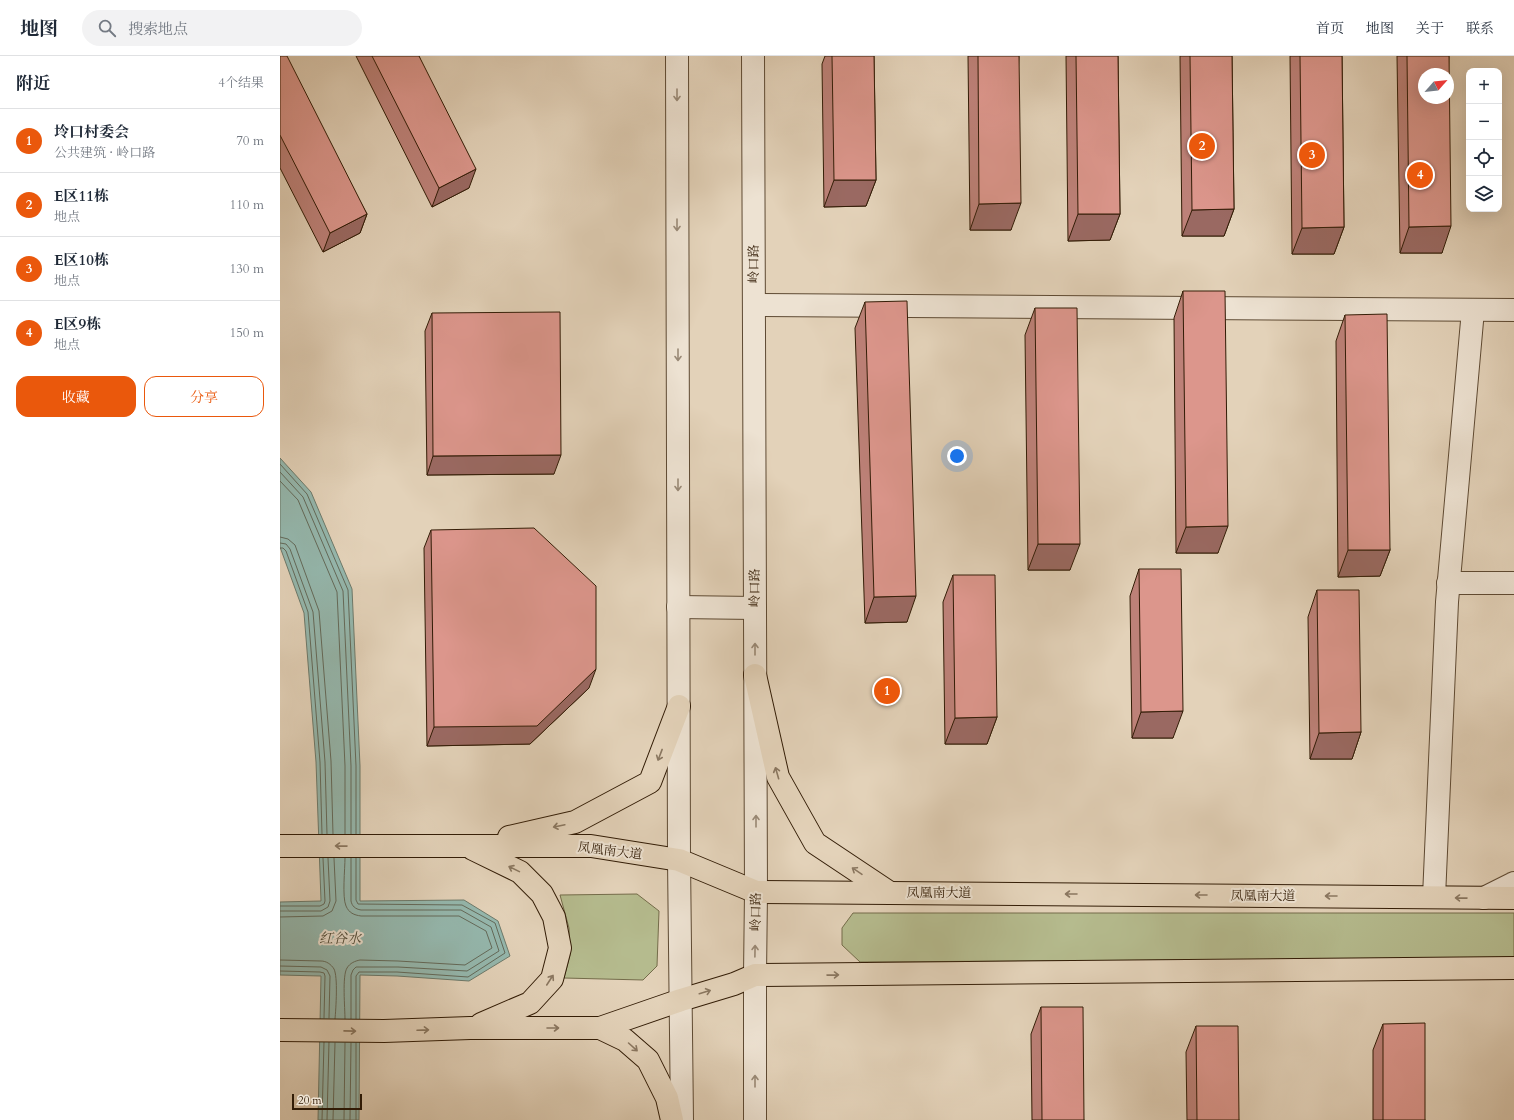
<!DOCTYPE html>
<html lang="zh">
<meta charset="utf-8">
<style>
:root{--surface:#fff;--page:#f2f2f3;--text:#1f2937;--muted:#747a83;--line:#e0e1e3;--accent:#ea580c}
body{margin:0;font-family:Cardo,"Noto Serif SC",serif;background:var(--page);color:var(--text)}
.controls{position:absolute;right:12px;top:12px;display:grid;overflow:hidden;border-radius:8px;box-shadow:0 4px 16px #0002}
.controls button{width:36px;height:36px;display:grid;place-items:center;padding:0;border:0;border-bottom:1px solid var(--line);background:var(--surface);color:var(--text);font:20px sans-serif}
.compass{position:absolute;left:1138px;top:12px;width:36px;height:36px;border-radius:50%;background:var(--surface);box-shadow:0 4px 16px #0002;rotate:63deg}
.scale{position:absolute;left:12px;bottom:10px;width:70px;box-sizing:border-box;padding-left:4px;border:2px solid #321c06;border-top:0;font-size:11px;line-height:14px;white-space:nowrap;color:#321c06;-webkit-text-stroke:3px #ede2d2;paint-order:stroke}
.you{position:absolute;left:677px;top:400px;width:14px;height:14px;margin:-10px;border:3px solid #fff;border-radius:50%;background:#1a73e8;box-shadow:0 0 0 6px #1a73e833}
.badge{display:grid;place-items:center;width:26px;height:26px;border-radius:50%;background:var(--accent);color:#fff;font-size:13px;font-weight:700}
.pin{position:absolute;translate:-50% -50%;border:2px solid #fff;box-shadow:0 1px 4px #0006}
.list{margin:0;padding:0;list-style:none}
h2{display:flex;justify-content:space-between;align-items:center;height:52px;margin:0;padding:0 16px;font-size:17px}
h2 small{font-size:13px;font-weight:400;color:var(--muted)}
.list li{display:grid;grid-template-columns:26px 1fr auto;gap:12px;align-items:center;box-sizing:border-box;height:64px;padding:0 16px;border-top:1px solid var(--line)}
.list b{display:block;font-size:15px;white-space:nowrap}
.list p{margin:0;font-size:13px;white-space:nowrap;color:var(--muted)}
.list em{font-size:13px;font-style:normal;color:var(--muted)}
.actions{display:flex;gap:8px;padding:12px 16px}
.actions a{flex:1;padding:9px 0;border:1px solid var(--accent);border-radius:12px;text-align:center;font-size:14px;color:var(--accent)}
.actions .main{background:var(--accent);color:#fff}
.icon{flex:none;width:22px;height:22px;fill:none;stroke:currentColor;stroke-width:2;stroke-linecap:round;stroke-linejoin:round}
.map{position:relative;flex:none;width:1234px;height:1064px;overflow:hidden}
header{display:flex;align-items:center;gap:24px;box-sizing:border-box;height:56px;padding:0 20px;background:var(--surface);border-bottom:1px solid var(--line)}
header strong{font-size:19px}
nav{display:flex;gap:22px;margin-inline-start:auto;font-size:14px}
.search{width:280px;height:36px;background:var(--page);display:flex;align-items:center;gap:10px;box-sizing:border-box;padding:0 14px;border-radius:22px;color:var(--muted);font-size:15px}
main{display:flex}
aside{flex:1;background:var(--surface)}
.map>svg:first-child{display:block}
.green{fill:#b5bb8e;stroke:#746c4a}
.water{fill:#95b8ae;stroke:#6d7a6b}
.lines{fill:none;stroke-linecap:round;stroke-linejoin:round}
.shore{stroke:#646a5a;stroke-width:1}
.minor-casing{stroke:#5e4a33;stroke-width:24}
.major-casing{stroke:#321c06;stroke-width:24}
.minor{stroke:#ede2d2;stroke-width:22}
.major{stroke:#e3d2b9;stroke-width:22}
.wall{fill:#bd8178;stroke:#321c06}
.shaded-wall{fill:#9a6962;stroke:#321c06}
.building{fill:#dc968c;stroke:#321c06;fill-rule:evenodd}
.oneway{stroke:#998976}
.oneway2{stroke:#8a7760}
.labels{text-anchor:middle;dominant-baseline:central;stroke-width:4;stroke-linejoin:round;paint-order:stroke}
.street-label{font-size:13px;fill:#321c06;stroke:#ede2d2}
.water-label{font-size:14px;font-style:italic;fill:#504b38;stroke:#ede2d2}
</style>
<header>
<strong>地图</strong>
<div class="search"><svg class="icon" aria-label="search" viewBox="0 0 24 24"><circle cx="10" cy="10" r="6"/><path d="M15 15l6 6"/></svg>搜索地点</div>
<nav><a>首页</a><a>地图</a><a>关于</a><a>联系</a></nav>
</header>
<main>
<aside>
<h2>附近<small>4个结果</small></h2>
<ul class="list">
<li><span class="badge">1</span><div><b>坽口村委会</b><p>公共建筑 · 岭口路</p></div><em>70 m</em></li>
<li><span class="badge">2</span><div><b>E区11栋</b><p>地点</p></div><em>110 m</em></li>
<li><span class="badge">3</span><div><b>E区10栋</b><p>地点</p></div><em>130 m</em></li>
<li><span class="badge">4</span><div><b>E区9栋</b><p>地点</p></div><em>150 m</em></li>
</ul>
<div class="actions"><a class="main">收藏</a><a>分享</a></div>
</aside>
<div class="map">
<svg width="1234" height="1064" viewBox="0 0 1234 1064">
<rect width="100%" height="100%" fill="#e3d2b9"/>
<filter id="stains"><feTurbulence type="fractalNoise" baseFrequency=".005" numOctaves="4"/><feColorMatrix values="0 0 0 0 .2 0 0 0 0 .09 0 0 0 0 .02 0 0 0 .5 -.17"/></filter>
<radialGradient id="worn" r=".72"><stop offset=".6" stop-color="#630" stop-opacity="0"/><stop offset="1" stop-color="#630" stop-opacity=".3"/></radialGradient>
<g class="green">
<polygon points="357,838 379,855 377,910 363,924 284,922 290,899 289,872 280,839"/>
<polygon points="573,857 1234,857 1234,902 580,906 562,889 562,872"/>
</g>
<polygon class="water" points="0,402 31,436 72,533 80,710 80,845 184,844 218,865 230,900 189,925 117,920 80,919 79,1064 38,1064 41,920 0,919 0,846 41,845 36,706 24,557 0,491"/>
<g class="lines">
<g class="shore">
<polyline points="0,408 27,438 68,534 76,710 76,778"/>
<polyline points="0,416 23,441 63,535 71,710 71,778"/>
<polyline points="0,425 18,444 57,536 65,710 65,778"/>
<polyline points="0,481 8,483 15,489 39,555 51,705 53,778"/>
<polyline points="0,487 6,488 10,493 33,556 45,706 47,778"/>
<polyline points="0,492 3,492 6,495 28,556 40,706 42,778"/>
<polyline points="0,850 40,850 44,848 45,845 43,802"/>
<polyline points="0,855 41,855 48,851 50,845 48,802"/>
<polyline points="0,861 43,860 52,855 56,845 54,802"/>
<path d="M0,904L41,905C46,905 51,908 54,913C58,921 56,952 55,963"/>
<polyline points="0,910 41,911 47,914 50,920 49,962"/>
<polyline points="0,915 40,916 44,917 45,920 44,962"/>
<path d="M65,963C65,952 62,920 67,912C70,907 75,905 80,904L118,905L185,909L212,892L206,875L179,860H81C74,859 69,857 66,850C62,841 65,813 65,802"/>
<path d="M71,963V919L73,914L76,911H118L187,915L219,895L211,871L181,854H81C75,853 72,850 71,845V802"/>
<polyline points="76,963 76,920 79,916 117,916 188,921 225,897 215,867 182,849 78,848 76,844 76,802"/>
<polyline points="42,1064 44,986"/>
<polyline points="47,1064 49,986"/>
<polyline points="53,1064 55,987"/>
<polyline points="64,1064 65,987"/>
<polyline points="70,1064 71,987"/>
<polyline points="76,1064 76,987"/>
</g>
<g class="minor-casing">
<g id="minor">
<polyline points="397,0 399,804 402,1064"/>
<polyline points="473,0 476,836 475,919 475,1064"/>
<polyline points="474,249 1234,254"/>
<polyline points="1168,527 1234,527"/>
<polyline points="398,551 475,552"/>
<polyline points="1154,841 1167,546 1193,254"/>
<polyline points="1204,842 1234,827"/>
</g>
</g>
<g class="major-casing">
<g id="major">
<polyline points="475,619 498,721 535,787 610,837"/>
<polyline points="229,781 295,766 370,726 399,650"/>
<polyline points="0,790 311,790 399,804 476,836 1234,842"/>
<polyline points="193,793 240,816 262,838 274,861 280,892 272,923 250,947 201,968"/>
<polyline points="320,972 345,984 368,1004 387,1042 392,1064"/>
<polyline points="0,974 104,975 190,972 320,972 401,944 454,928 475,919 1234,912"/>
</g>
</g>
<use href="#minor" class="minor"/>
<use href="#major" class="major"/>
</g>
<g class="wall">
<polygon points="0,0 87,158 80,177 43,196 0,112"/>
<polygon points="76,0 139,0 189,132 152,151"/>
<polygon points="545,0 594,0 596,124 586,150 544,151 542,8"/>
<polygon points="688,0 739,0 731,174 690,174"/>
<polygon points="786,0 838,0 840,158 830,184 788,185"/>
<polygon points="900,0 952,0 954,153 944,180 902,180"/>
<polygon points="1010,0 1062,0 1064,171 1054,198 1012,198"/>
<polygon points="1117,0 1169,0 1162,197 1120,197"/>
<polygon points="903,235 938,497 896,497 894,262"/>
<polygon points="585,246 627,566 585,567 575,272"/>
<polygon points="755,252 790,514 748,514 745,279"/>
<polygon points="152,257 274,418 147,419 145,275"/>
<polygon points="1065,259 1110,494 1100,520 1058,521 1056,285"/>
<polygon points="151,474 309,632 250,688 147,690 144,492"/>
<polygon points="859,513 893,682 852,682 850,540"/>
<polygon points="673,519 717,661 707,688 665,688 663,546"/>
<polygon points="1037,534 1081,676 1072,703 1030,703 1028,561"/>
<polygon points="761,951 804,1064 752,1064 751,978"/>
<polygon points="1103,968 1145,1064 1093,1064 1093,994"/>
<polygon points="916,970 959,1064 907,1064 906,996"/>
</g>
<g class="shaded-wall">
<polygon points="196,113 189,132 152,151 159,132"/>
<polygon points="554,124 596,124 586,150 544,151"/>
<polygon points="741,147 731,174 690,174 699,148"/>
<polygon points="954,153 944,180 902,180 912,154"/>
<polygon points="87,158 80,177 43,196 50,177"/>
<polygon points="798,158 840,158 830,184 788,185"/>
<polygon points="1171,170 1162,197 1120,197 1129,171"/>
<polygon points="1064,171 1054,198 1012,198 1022,172"/>
<polygon points="281,399 274,418 147,419 153,400"/>
<polygon points="948,470 938,497 896,497 906,471"/>
<polygon points="758,488 800,488 790,514 748,514"/>
<polygon points="1068,494 1110,494 1100,520 1058,521"/>
<polygon points="636,540 627,566 585,567 594,541"/>
<polygon points="316,613 309,632 250,688 147,690 154,671"/>
<polygon points="903,655 893,682 852,682 861,656"/>
<polygon points="717,661 707,688 665,688 675,662"/>
<polygon points="1081,676 1072,703 1030,703 1039,677"/>
</g>
<g class="building">
<polygon points="0,0 7,0 87,158 50,177 0,79"/>
<polygon points="92,0 139,0 196,113 159,132"/>
<polygon points="552,0 594,0 596,124 554,124"/>
<polygon points="698,0 739,0 741,147 699,148"/>
<polygon points="796,0 838,0 840,158 798,158"/>
<polygon points="910,0 952,0 954,153 912,154"/>
<polygon points="1020,0 1062,0 1064,171 1022,172"/>
<path d="M1127,0H1169L1171,170L1129,171ZM1144,18H1168V42H1144Z"/>
<polygon points="903,235 945,235 948,470 906,471"/>
<polygon points="627,245 636,540 594,541 585,246"/>
<polygon points="755,252 797,252 800,488 758,488"/>
<polygon points="280,256 281,399 153,400 152,257"/>
<polygon points="1107,258 1110,494 1068,494 1065,259"/>
<polygon points="254,472 316,530 316,613 257,670 154,671 151,474"/>
<polygon points="859,513 901,513 903,655 861,656"/>
<polygon points="673,519 715,519 717,661 675,662"/>
<polygon points="1037,534 1079,534 1081,676 1039,677"/>
<polygon points="761,951 803,951 804,1064 762,1064"/>
<polygon points="1145,967 1145,1064 1103,1064 1103,968"/>
<polygon points="916,970 958,970 959,1064 917,1064"/>
</g>
<defs><path id="oneway-shaft" d="M-6 0H5M1.5-3L5.5 0L1.5 3" fill="none" stroke-width="1.6" stroke-linecap="round" stroke-linejoin="round"/></defs>
<g class="oneway">
<use href="#oneway-shaft" transform="translate(397 39) rotate(90)"/>
<use href="#oneway-shaft" transform="translate(397 169) rotate(90)"/>
<use href="#oneway-shaft" transform="translate(398 299) rotate(90)"/>
<use href="#oneway-shaft" transform="translate(398 429) rotate(90)"/>
<use href="#oneway-shaft" transform="translate(475 593) rotate(-90)"/>
<use href="#oneway-shaft" transform="translate(476 765) rotate(-90)"/>
<use href="#oneway-shaft" transform="translate(475 895) rotate(-89)"/>
<use href="#oneway-shaft" transform="translate(475 1025) rotate(-90)"/>
</g>
<g class="oneway2">
<use href="#oneway-shaft" transform="translate(380 699) rotate(111)"/>
<use href="#oneway-shaft" transform="translate(497 717) rotate(-106)"/>
<use href="#oneway-shaft" transform="translate(279 770) rotate(168)"/>
<use href="#oneway-shaft" transform="translate(61 790) rotate(-179)"/>
<use href="#oneway-shaft" transform="translate(234 813) rotate(-154)"/>
<use href="#oneway-shaft" transform="translate(577 815) rotate(-146)"/>
<use href="#oneway-shaft" transform="translate(791 838) rotate(-180)"/>
<use href="#oneway-shaft" transform="translate(921 839) rotate(-180)"/>
<use href="#oneway-shaft" transform="translate(1051 840) rotate(-180)"/>
<use href="#oneway-shaft" transform="translate(1181 842) rotate(-179)"/>
<use href="#oneway-shaft" transform="translate(553 919) rotate(-1)"/>
<use href="#oneway-shaft" transform="translate(270 924) rotate(-57)"/>
<use href="#oneway-shaft" transform="translate(425 936) rotate(-17)"/>
<use href="#oneway-shaft" transform="translate(273 972)"/>
<use href="#oneway-shaft" transform="translate(143 974) rotate(-2)"/>
<use href="#oneway-shaft" transform="translate(70 975) rotate(1)"/>
<use href="#oneway-shaft" transform="translate(353 991) rotate(42)"/>
</g>
<g class="labels">
<g class="street-label">
<text transform="translate(474 208) rotate(-90)">岭口路</text>
<text transform="translate(475 532) rotate(-90)">岭口路</text>
<text transform="translate(330 795) rotate(7)">凤凰南大道</text>
<text x="659" y="837">凤凰南大道</text>
<text x="983" y="840">凤凰南大道</text>
<text transform="translate(476 856) rotate(-89)">岭口路</text>
</g>
<g class="water-label">
<text x="60" y="882">红谷水</text>
</g>
</g>
<rect width="100%" height="100%" filter="url(#stains)"/>
<rect width="100%" height="100%" fill="url(#worn)"/>
</svg>
<div class="controls">
<button>+</button>
<button>−</button>
<button><svg class="icon" aria-label="locate" viewBox="0 0 24 24"><circle cx="12" cy="12" r="6"/><path d="M12 2v4M12 18v4M2 12h4M18 12h4"/></svg></button>
<button><svg class="icon" aria-label="layers" viewBox="0 0 24 24"><path d="M12 4l9 5-9 5-9-5zM3 14l9 5 9-5"/></svg></button>
</div>
<svg class="compass" viewBox="-18 -18 36 36"><path d="M0-13l5 13h-10z" fill="#e53935"/><path d="M0 13l5-13h-10z" fill="#747a83"/></svg>
<div class="scale">20 m</div>
<div class="you"></div>
<div class="pin badge" style="left:607px;top:635px">1</div>
<div class="pin badge" style="left:922px;top:90px">2</div>
<div class="pin badge" style="left:1032px;top:99px">3</div>
<div class="pin badge" style="left:1140px;top:119px">4</div>
</div>
</main>
